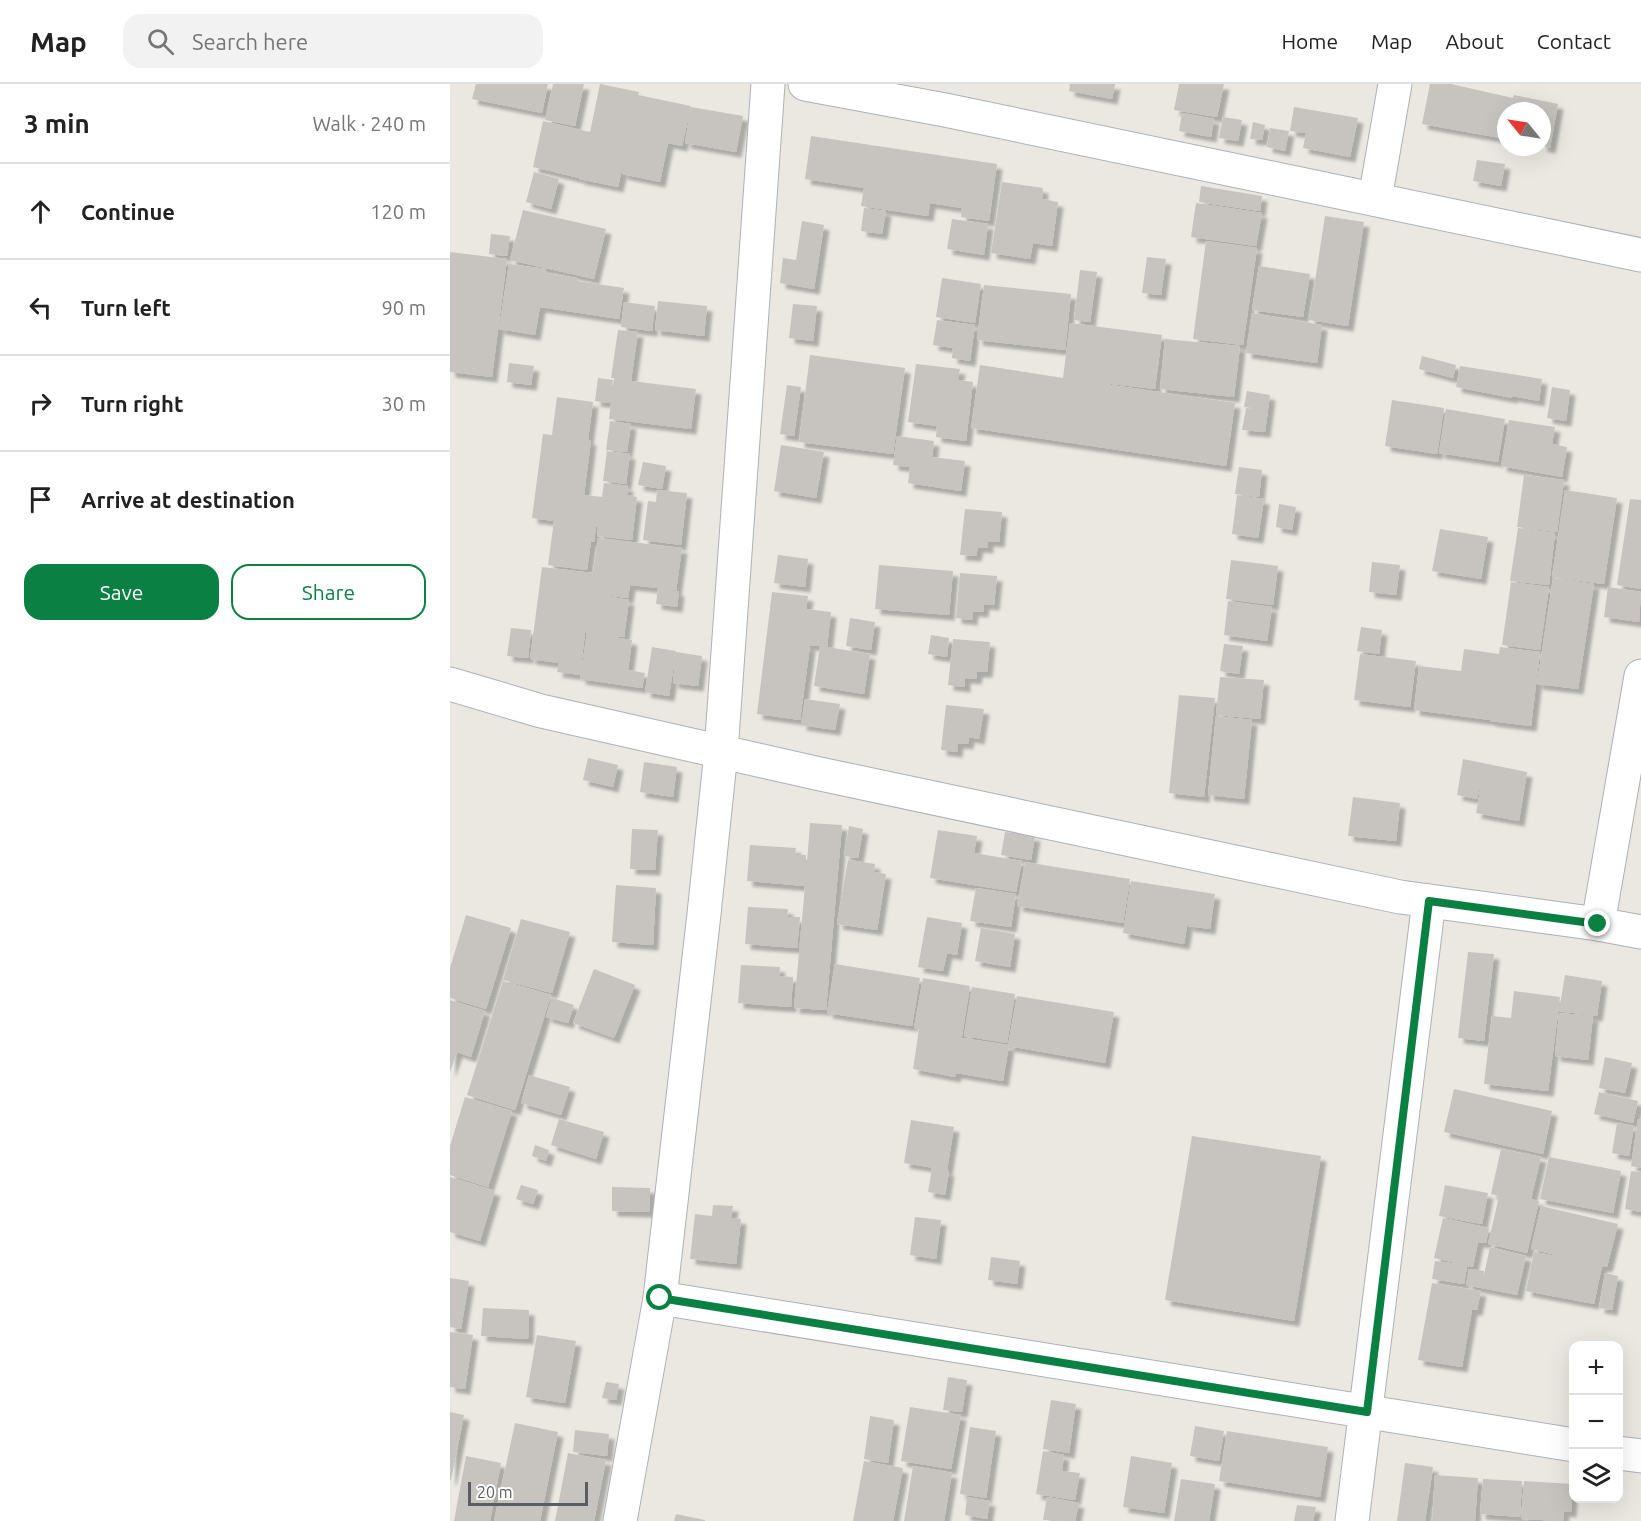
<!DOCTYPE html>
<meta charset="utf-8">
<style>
:root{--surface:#fff;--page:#f2f2f2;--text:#222;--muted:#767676;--line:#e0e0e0;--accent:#0b8043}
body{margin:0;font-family:Ubuntu,sans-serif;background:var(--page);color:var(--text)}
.controls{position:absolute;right:18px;bottom:18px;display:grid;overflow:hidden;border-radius:12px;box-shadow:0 6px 24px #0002}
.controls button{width:54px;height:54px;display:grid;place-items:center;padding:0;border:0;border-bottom:2px solid var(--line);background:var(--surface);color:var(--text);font:30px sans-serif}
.compass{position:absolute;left:1047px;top:18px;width:54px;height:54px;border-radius:50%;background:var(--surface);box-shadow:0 6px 24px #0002;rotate:300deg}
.scale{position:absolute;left:18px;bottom:15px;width:120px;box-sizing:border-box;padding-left:6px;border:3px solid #5a5e61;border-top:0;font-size:16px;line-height:21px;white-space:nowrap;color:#5a5e61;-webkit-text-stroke:4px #fff;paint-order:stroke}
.stop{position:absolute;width:18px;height:18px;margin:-14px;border:4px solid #0b8043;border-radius:50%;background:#fff}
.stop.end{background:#0b8043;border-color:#fff;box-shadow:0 2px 6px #0008}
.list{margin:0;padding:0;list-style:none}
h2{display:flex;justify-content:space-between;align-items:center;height:78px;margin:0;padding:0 24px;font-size:26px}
h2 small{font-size:20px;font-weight:400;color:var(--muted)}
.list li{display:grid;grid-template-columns:39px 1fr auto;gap:18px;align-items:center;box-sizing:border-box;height:96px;padding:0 24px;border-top:2px solid var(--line)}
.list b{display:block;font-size:22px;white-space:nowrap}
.list em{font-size:20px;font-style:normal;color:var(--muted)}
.actions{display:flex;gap:12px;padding:18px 24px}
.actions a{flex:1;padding:14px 0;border:2px solid var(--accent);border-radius:18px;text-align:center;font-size:21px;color:var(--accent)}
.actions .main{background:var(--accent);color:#fff}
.icon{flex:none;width:33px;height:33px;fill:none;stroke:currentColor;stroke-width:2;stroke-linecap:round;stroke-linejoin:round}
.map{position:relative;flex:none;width:1191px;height:1437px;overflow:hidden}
header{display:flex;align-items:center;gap:36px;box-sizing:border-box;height:84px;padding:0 30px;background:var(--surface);border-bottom:2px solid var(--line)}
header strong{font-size:28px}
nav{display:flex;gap:33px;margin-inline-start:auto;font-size:21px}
.search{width:420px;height:54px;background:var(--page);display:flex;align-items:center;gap:15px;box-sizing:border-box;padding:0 21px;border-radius:18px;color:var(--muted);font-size:22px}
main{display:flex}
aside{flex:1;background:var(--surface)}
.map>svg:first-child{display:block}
.building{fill:#c7c3bf;filter:url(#shadow)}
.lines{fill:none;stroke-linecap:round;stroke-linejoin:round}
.minor-casing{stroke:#aeb0b3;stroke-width:35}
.minor{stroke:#fff;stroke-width:33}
.route{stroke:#0b8043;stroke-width:8}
</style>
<header>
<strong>Map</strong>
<div class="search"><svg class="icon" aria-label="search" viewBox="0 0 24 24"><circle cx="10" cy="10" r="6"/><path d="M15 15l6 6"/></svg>Search here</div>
<nav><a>Home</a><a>Map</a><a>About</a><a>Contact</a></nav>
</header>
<main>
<aside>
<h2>3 min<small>Walk · 240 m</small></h2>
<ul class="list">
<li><svg class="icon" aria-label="ahead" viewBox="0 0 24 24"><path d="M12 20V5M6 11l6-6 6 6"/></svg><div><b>Continue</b></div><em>120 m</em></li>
<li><svg class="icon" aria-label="left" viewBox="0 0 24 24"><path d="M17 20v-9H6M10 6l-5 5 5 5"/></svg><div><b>Turn left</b></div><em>90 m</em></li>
<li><svg class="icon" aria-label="right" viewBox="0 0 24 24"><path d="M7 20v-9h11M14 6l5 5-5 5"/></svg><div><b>Turn right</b></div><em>30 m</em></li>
<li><svg class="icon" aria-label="arrive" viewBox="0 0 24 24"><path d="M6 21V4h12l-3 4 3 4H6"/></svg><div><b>Arrive at destination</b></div></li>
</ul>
<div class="actions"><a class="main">Save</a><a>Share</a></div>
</aside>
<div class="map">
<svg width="1191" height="1437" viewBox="0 0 1191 1437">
<defs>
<filter id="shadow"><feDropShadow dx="5.5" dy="5.5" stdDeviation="1.5" flood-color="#0004"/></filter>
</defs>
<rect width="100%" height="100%" fill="#ebe8e2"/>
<g class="building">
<polygon points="26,0 98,0 92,29 22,15"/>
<polygon points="103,0 134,0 125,42 95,36"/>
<polygon points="150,0 189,8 188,11 241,22 232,62 218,59 210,98 172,90 175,71 168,103 129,95 134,76 129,94 83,83 93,37 140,48"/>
<polygon points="620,0 665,0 662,15 619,7"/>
<polygon points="729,0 774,0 767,33 724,26"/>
<polygon points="980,0 1001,0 1063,14 1064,11 1108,20 1100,64 1092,62 1092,27 1056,27 1056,55 972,40"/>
<polygon points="241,23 293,32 286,68 235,59"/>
<polygon points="844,23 908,34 900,73 853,64 856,49 840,47"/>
<polygon points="732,29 764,35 761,53 729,47"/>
<polygon points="773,33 792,36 788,57 769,54"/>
<polygon points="803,38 815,41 812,56 800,55"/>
<polygon points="820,44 839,47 835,67 817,63"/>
<polygon points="361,52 547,80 539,137 511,133 512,124 480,119 478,132 411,122 414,104 355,95"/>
<polygon points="1027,76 1055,80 1051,102 1023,97"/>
<polygon points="84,88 109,95 101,125 76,118"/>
<polygon points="552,98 593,104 592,115 608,118 602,162 583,159 580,175 541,169"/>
<polygon points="751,102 812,112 810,127 749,118"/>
<polygon points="746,119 812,129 806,162 741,153"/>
<polygon points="414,124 436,127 432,150 411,147"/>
<polygon points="73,126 156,145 144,195 60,176"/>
<polygon points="875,132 914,138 898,242 859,236"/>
<polygon points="502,135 538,140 534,171 497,165"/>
<polygon points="352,137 374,141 364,205 330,199 333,174 346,176"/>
<polygon points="41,150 60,152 57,172 39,170"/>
<polygon points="756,157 807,164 793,261 743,255"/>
<polygon points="0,168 57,175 42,293 0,288"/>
<polygon points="697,173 716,175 711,211 692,209"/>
<polygon points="59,180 96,185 95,189 127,194 127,197 174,204 169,235 90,223 85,251 49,245"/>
<polygon points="809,182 860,190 853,233 802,226"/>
<polygon points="630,186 647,188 640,238 624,236"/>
<polygon points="492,194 531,200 525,239 486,233"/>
<polygon points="534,201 621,210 615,266 527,256"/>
<polygon points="208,217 257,222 254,252 205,246"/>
<polygon points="174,218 205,222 202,247 171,243"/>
<polygon points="343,220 367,222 363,257 339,254"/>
<polygon points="802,229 872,241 867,279 796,269"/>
<polygon points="487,236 525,241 520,277 502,274 503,264 483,261"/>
<polygon points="620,239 712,251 705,305 627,296 785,319 776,382 521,344 530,281 613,294"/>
<polygon points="168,246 188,248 181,297 246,305 241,345 159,335 164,294 161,294"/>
<polygon points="715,255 790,262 784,313 710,305"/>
<polygon points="360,271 455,284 443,370 349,358"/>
<polygon points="972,272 1006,281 1003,294 969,285"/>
<polygon points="59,279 84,282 81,301 57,298"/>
<polygon points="466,280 510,285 508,296 523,298 516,357 486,353 487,342 458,338"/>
<polygon points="1010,282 1092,295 1089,317 1062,312 1062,314 1006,303"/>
<polygon points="148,294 163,296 160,319 145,317"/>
<polygon points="337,301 351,303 344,352 330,350"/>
<polygon points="1102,303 1120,306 1116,337 1097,334"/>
<polygon points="797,307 820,311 815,348 792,346 796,324 816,326 794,323"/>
<polygon points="107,313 143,318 138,356 141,356 134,411 152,413 154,399 178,402 177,411 187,413 182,456 147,452 148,443 146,442 144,458 141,457 137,486 98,481 104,437 82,434 93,350 102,351"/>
<polygon points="942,316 994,324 987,370 935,362"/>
<polygon points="996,325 1055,335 1048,378 989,369"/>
<polygon points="1059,336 1105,343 1102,360 1117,363 1112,393 1051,382"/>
<polygon points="160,337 181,340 177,368 156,366"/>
<polygon points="447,352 484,357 482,373 515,377 511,407 458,399 460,383 443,381"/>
<polygon points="331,361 374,368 366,414 324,407"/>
<polygon points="157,367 180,370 176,400 153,397"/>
<polygon points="193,378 216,382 212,405 188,401"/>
<polygon points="789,383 812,386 809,413 785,410"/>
<polygon points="1074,391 1114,396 1107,448 1067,443"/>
<polygon points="207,406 237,409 231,461 193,456 198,417 206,418"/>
<polygon points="1115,406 1167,414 1154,500 1102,493"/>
<polygon points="787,411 814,415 808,454 782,450"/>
<polygon points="1180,415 1191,416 1191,505 1167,501"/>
<polygon points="829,420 846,423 842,446 826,443"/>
<polygon points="515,425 552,428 549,458 538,457 538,464 528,463 526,472 510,471"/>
<polygon points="1068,444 1105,449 1099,501 1060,497"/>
<polygon points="990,445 1038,453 1031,495 982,487"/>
<polygon points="148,454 232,464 226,507 229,507 227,523 206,520 208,504 180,501 178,514 137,509 179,516 174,553 156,552 182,556 178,586 195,589 192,604 130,595 137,549 135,549 130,591 107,588 109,579 80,575 92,483 143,489"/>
<polygon points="328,471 358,475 355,503 324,499"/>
<polygon points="781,476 828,482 823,521 776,515"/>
<polygon points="922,478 950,481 946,511 919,508"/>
<polygon points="429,481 503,487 499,531 425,525"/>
<polygon points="510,489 547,492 544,521 534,520 533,528 523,527 522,536 506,534"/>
<polygon points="1103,494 1144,500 1128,605 1087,600"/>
<polygon points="1061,498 1099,503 1090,566 1052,561"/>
<polygon points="1158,503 1191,508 1189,538 1154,533"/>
<polygon points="322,508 358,512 356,525 381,528 377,563 420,570 414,610 364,602 370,562 349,560 360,562 350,636 307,630"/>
<polygon points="778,517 822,523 817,557 774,551"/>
<polygon points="400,534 425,538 421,566 396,562"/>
<polygon points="911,543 932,546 929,570 907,567"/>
<polygon points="61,544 81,546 78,574 57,572"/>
<polygon points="481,551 499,554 497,573 478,570"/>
<polygon points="503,555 540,558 537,588 527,588 526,595 515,594 515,603 498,601"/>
<polygon points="774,560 793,562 789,590 770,587"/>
<polygon points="202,563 226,567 219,612 195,608"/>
<polygon points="1050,563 1090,568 1081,642 1040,637 1043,614 1040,636 964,626 969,582 1011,587 1014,565 1049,570"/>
<polygon points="226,568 252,572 248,602 223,599"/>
<polygon points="910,570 966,577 960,623 904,616"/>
<polygon points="770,593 814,596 810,635 766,631"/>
<polygon points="729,611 765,614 754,713 719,709"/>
<polygon points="355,615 390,620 385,646 351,641"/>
<polygon points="496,621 534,625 529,655 519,653 518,660 508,659 507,668 491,666"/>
<polygon points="766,632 802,636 794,715 758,711"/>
<polygon points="138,674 168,681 163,703 133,696"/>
<polygon points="1013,675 1077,688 1069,737 1026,729 1034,685 1027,715 1007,711"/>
<polygon points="194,678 227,683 223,713 190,708"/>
<polygon points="903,713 950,719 946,757 898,752"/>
<polygon points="360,739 392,741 376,926 344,924 355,802 297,797 300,761 346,764 345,771 356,771 356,791"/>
<polygon points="399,742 413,745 408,774 394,772"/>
<polygon points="182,745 208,746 205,786 180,785"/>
<polygon points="488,746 527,752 524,769 572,777 566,808 480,794"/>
<polygon points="555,748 585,752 581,776 551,771"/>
<polygon points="398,776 425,780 424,788 436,790 427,846 387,840"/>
<polygon points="575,778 680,795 673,839 567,822"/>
<polygon points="681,797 765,810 760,845 738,842 740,825 734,860 673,849"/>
<polygon points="166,801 206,804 203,861 162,858"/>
<polygon points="526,804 566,810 561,843 520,837"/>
<polygon points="298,823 338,825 337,833 350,833 347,864 295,860"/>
<polygon points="16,831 61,844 36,925 0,914 0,884"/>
<polygon points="477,833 512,839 507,871 497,869 493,887 468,883"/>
<polygon points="71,835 120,848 102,909 53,896"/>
<polygon points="531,844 565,850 560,883 525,877"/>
<polygon points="1018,868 1044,870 1034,957 1008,954"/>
<polygon points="385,880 470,894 462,942 377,929"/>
<polygon points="291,881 330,883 329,892 343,893 341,923 288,919"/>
<polygon points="144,885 185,901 164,954 123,939"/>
<polygon points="1115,891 1152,897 1147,932 1109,927"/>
<polygon points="473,894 520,902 508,977 512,954 559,961 553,997 506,989 505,993 463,985 469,945 464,944"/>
<polygon points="53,897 101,911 65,1026 17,1011"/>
<polygon points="522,903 565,910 557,959 514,952"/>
<polygon points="1064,907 1110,913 1098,1007 1034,1000 1042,932 1061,934"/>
<polygon points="567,912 664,928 655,979 558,962"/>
<polygon points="102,914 124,921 118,939 96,933"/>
<polygon points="0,916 35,927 21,973 7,968 0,988"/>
<polygon points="1109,929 1143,932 1138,976 1105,972"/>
<polygon points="1155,973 1182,979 1175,1009 1149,1004"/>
<polygon points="79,991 120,1003 111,1031 71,1019"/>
<polygon points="1004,1005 1102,1027 1093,1070 994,1048"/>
<polygon points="1149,1008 1188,1017 1183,1039 1144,1030"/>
<polygon points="15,1013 62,1027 38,1103 0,1091 0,1062"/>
<polygon points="109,1035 154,1048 146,1075 101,1061"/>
<polygon points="1188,1035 1191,1036 1191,1084 1181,1082"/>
<polygon points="461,1036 504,1043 497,1086 454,1079"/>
<polygon points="1167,1039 1184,1042 1179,1072 1162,1069"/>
<polygon points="742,1052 871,1072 844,1237 715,1216"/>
<polygon points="85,1061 99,1066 96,1077 82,1072"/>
<polygon points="1051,1065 1091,1073 1081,1115 1089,1117 1077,1169 1038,1160 1049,1112 1041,1110"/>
<polygon points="1099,1073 1171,1087 1163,1129 1090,1115"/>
<polygon points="482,1084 499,1087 495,1111 478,1108"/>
<polygon points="1181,1087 1191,1088 1191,1128 1175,1125"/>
<polygon points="0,1093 45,1107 30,1157 0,1148"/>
<polygon points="71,1101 88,1106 83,1120 66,1115"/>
<polygon points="995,1101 1038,1109 1032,1140 989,1132"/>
<polygon points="162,1103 200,1104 200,1128 162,1127"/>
<polygon points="263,1121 283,1122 281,1134 291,1135 286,1180 240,1175 245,1130 262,1132"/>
<polygon points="1091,1122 1168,1140 1157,1183 1152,1182 1144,1220 1076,1207 1084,1168 1123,1175 1081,1165"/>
<polygon points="465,1133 491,1136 486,1175 460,1171"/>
<polygon points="993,1134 1039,1144 1036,1159 1028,1158 1023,1183 1017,1182 1014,1200 982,1195 985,1177 1015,1181 984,1174"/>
<polygon points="1040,1163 1076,1172 1067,1211 1016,1201 1019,1185 1034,1187 1033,1195"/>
<polygon points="541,1173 570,1177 567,1200 538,1196"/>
<polygon points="1155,1189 1168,1192 1162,1226 1149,1224"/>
<polygon points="0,1194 19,1197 11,1245 0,1243"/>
<polygon points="982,1199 1031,1207 1027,1226 1022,1226 1012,1283 968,1276"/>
<polygon points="33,1224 79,1226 78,1255 31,1252"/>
<polygon points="0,1248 23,1251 15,1305 0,1303"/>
<polygon points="87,1251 126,1257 115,1319 76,1313"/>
<polygon points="498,1293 517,1296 512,1328 493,1326"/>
<polygon points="156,1298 169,1300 166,1316 152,1314"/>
<polygon points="601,1316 626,1320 619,1369 593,1365"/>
<polygon points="460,1323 511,1331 501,1385 451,1377"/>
<polygon points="0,1328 14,1331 1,1396 0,1396"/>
<polygon points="420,1332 444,1336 438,1379 414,1375"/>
<polygon points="65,1339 108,1348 90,1437 44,1437"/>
<polygon points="745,1342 774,1347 769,1377 740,1372"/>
<polygon points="520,1343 546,1347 536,1414 510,1410"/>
<polygon points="125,1346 159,1350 157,1372 123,1368"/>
<polygon points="777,1347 878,1363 870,1413 769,1397"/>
<polygon points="593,1367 614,1371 612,1387 630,1389 625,1416 586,1410"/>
<polygon points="118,1369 156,1376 144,1437 105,1437"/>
<polygon points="16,1372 51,1379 40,1437 4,1437"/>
<polygon points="681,1372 722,1379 714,1429 673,1423"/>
<polygon points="414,1377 453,1384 443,1437 403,1437"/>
<polygon points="955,1379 983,1383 975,1437 947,1437"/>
<polygon points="463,1382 502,1389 494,1437 454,1437"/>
<polygon points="985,1391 1028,1394 1025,1437 982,1437"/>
<polygon points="731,1395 765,1400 759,1437 724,1437"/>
<polygon points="1033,1395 1072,1397 1070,1433 1030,1430"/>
<polygon points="1074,1397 1123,1400 1121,1428 1114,1427 1113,1437 1071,1435"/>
<polygon points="517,1413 540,1417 537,1435 515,1431"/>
<polygon points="597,1413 629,1419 625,1437 593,1436"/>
<polygon points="847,1421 866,1423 863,1437 844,1437"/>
<polygon points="226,1430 255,1436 255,1437 224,1437"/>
</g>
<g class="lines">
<g class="minor-casing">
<g id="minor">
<polyline points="355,0 495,26 1191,171"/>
<polyline points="925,115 945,0"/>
<polyline points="0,600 91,627 370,690 950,813 1148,840 1191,848"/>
<polyline points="1148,840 1191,592"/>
<polyline points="210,1214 1124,1361"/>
<polyline points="1168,1369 1191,1372"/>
<polyline points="170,1437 210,1214 254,830 271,668 318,0"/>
<polyline points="902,1437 979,817"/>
</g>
</g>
<use href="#minor" class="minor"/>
</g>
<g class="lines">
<polyline class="route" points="210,1214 917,1328 979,817 1148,840"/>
</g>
</svg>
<div class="controls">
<button>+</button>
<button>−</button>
<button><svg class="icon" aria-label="layers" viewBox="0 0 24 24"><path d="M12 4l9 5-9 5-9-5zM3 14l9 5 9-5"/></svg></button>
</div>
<svg class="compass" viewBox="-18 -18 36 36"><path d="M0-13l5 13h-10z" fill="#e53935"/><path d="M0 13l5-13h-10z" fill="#767676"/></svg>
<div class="scale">20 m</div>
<div class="stop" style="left:210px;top:1214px"></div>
<div class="stop end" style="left:1148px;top:840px"></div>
</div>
</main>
